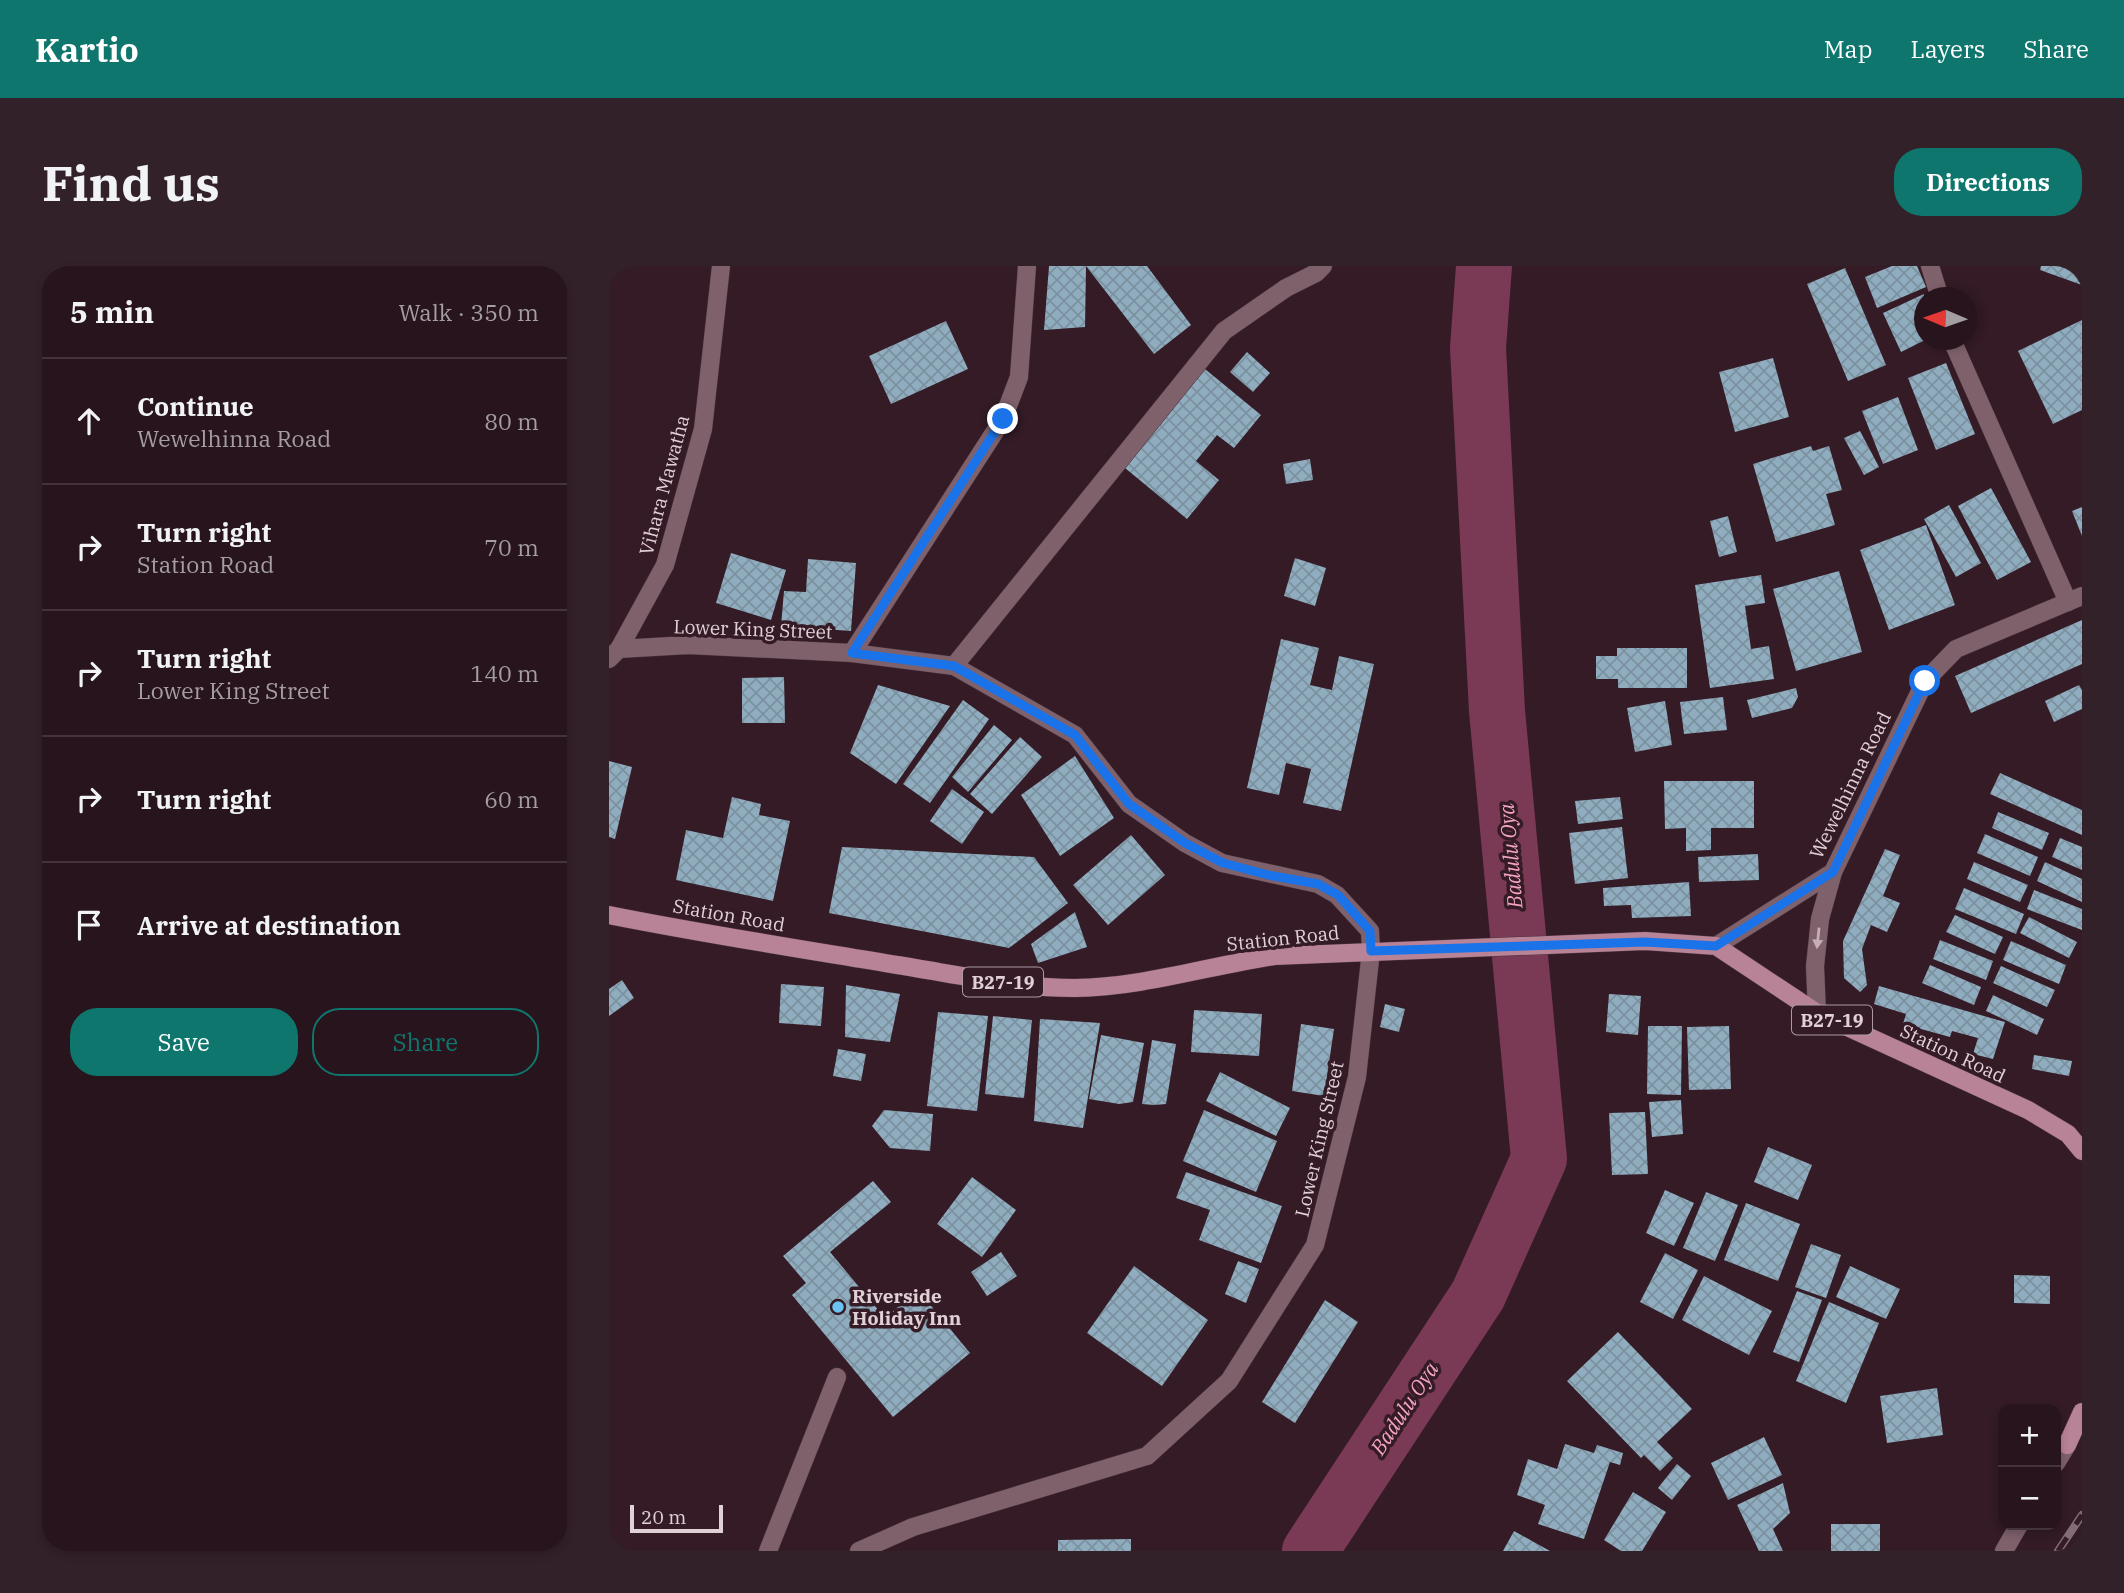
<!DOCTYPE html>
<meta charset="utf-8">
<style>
:root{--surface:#27141c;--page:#332129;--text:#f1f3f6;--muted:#a49ea3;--line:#43333b;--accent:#0f766e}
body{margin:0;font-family:"IBM Plex Serif",serif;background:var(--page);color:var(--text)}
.controls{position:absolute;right:21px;bottom:21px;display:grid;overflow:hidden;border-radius:14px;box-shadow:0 4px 10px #0003}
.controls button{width:63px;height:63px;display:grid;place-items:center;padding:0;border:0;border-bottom:2px solid var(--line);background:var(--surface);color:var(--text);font:35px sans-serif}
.compass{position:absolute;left:1305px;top:21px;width:63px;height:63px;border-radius:50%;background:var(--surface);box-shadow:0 4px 10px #0003;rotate:272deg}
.scale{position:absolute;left:21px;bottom:18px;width:93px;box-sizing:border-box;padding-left:7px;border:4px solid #e1d0d6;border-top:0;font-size:19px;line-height:24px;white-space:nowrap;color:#e1d0d6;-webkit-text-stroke:5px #341b26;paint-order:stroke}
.stop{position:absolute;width:21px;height:21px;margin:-16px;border:5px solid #1a73e8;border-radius:50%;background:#fff}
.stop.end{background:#1a73e8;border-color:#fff;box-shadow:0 2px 7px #0008}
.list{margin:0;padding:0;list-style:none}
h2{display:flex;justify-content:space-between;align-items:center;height:91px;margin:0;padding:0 28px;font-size:30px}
h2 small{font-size:23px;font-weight:400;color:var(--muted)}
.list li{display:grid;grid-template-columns:46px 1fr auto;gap:21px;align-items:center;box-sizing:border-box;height:126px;padding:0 28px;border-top:2px solid var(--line)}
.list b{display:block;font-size:26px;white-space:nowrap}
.list p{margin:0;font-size:23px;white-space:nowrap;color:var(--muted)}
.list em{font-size:23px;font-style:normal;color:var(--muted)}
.actions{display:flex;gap:14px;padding:21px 28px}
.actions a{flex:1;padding:16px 0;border:2px solid var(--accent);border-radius:28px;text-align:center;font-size:24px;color:var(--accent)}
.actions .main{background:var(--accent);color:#fff}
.icon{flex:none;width:38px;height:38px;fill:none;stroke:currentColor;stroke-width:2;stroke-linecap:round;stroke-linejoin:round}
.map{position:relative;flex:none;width:1473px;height:1285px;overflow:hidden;border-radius:28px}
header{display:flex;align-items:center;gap:42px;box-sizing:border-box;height:98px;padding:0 35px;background:var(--accent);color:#fff}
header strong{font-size:33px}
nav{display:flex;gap:38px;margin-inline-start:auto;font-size:24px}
.intro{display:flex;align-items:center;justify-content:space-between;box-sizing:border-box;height:168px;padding:0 42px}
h1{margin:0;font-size:49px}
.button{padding:18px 32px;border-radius:28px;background:var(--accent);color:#fff;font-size:24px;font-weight:700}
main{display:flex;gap:42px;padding:0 42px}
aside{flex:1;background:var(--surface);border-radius:28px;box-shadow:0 4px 10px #0003}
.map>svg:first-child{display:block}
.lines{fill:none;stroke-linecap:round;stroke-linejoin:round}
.river{stroke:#7a3955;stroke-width:56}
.building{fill:url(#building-cross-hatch)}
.service-casing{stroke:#4b363f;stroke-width:19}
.minor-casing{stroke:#4b363f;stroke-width:19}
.tertiary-casing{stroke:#4b363f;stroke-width:19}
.primary-casing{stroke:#4b363f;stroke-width:19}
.service{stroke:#7f616c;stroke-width:18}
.minor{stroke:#7f616c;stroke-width:18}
.tertiary{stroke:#7f616c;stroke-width:18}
.primary{stroke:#b98397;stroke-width:18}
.rail-casing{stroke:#826d76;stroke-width:8}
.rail{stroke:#341b26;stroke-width:5;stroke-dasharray:16;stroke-linecap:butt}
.oneway{fill:#c4afb6}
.route{stroke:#1a73e8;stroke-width:9}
.poi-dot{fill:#6ac3f1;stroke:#341b26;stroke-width:2.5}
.labels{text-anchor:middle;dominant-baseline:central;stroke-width:7;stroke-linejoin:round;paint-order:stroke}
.shield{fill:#341b26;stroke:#ad9aa1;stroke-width:2}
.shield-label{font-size:18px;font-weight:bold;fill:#e1d0d6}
.street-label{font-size:19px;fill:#e1d0d6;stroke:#341b26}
.poi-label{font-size:19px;font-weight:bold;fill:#e1d0d6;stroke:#341b26;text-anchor:start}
.water-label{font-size:21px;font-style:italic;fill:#f5a5c4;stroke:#341b26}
</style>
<header>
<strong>Kartio</strong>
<nav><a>Map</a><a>Layers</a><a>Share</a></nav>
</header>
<div class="intro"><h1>Find us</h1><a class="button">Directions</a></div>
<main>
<aside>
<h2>5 min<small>Walk · 350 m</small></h2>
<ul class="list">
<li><svg class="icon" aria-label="ahead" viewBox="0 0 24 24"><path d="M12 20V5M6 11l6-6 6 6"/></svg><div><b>Continue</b><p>Wewelhinna Road</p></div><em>80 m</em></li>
<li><svg class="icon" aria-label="right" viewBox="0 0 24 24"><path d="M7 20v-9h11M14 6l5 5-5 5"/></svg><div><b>Turn right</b><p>Station Road</p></div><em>70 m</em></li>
<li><svg class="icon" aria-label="right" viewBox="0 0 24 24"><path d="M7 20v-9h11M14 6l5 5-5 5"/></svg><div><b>Turn right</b><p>Lower King Street</p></div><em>140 m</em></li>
<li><svg class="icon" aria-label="right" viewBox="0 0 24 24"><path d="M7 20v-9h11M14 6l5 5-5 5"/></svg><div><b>Turn right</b></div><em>60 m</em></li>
<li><svg class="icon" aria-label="arrive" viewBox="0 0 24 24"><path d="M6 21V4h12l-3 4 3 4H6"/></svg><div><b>Arrive at destination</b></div></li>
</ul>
<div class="actions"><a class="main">Save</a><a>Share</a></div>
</aside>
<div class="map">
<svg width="1473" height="1285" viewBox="0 0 1473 1285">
<defs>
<pattern id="building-cross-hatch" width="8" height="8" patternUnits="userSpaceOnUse" patternTransform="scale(1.75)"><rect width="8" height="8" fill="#8fadbf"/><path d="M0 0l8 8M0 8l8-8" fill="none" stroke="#7c919f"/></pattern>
</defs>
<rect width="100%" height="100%" fill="#341b26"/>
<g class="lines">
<polyline class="river" points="701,1285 869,1029 930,893 888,445 869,82 875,0"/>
</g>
<g class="building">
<polygon points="440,0 477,0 476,61 435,64"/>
<polygon points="477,0 538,0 582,59 545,88"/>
<polygon points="1283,0 1308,0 1317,21 1268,42 1256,11"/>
<polygon points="1432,0 1473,0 1473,19 1431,4"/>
<polygon points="1236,2 1277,99 1239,115 1198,18"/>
<polygon points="1315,28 1316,74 1292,86 1274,47"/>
<polygon points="1473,54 1473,144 1444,158 1409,85"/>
<polygon points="337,55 359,103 282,138 260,90"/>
<polygon points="638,86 661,107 644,126 621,106"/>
<polygon points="1164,92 1180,151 1126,166 1110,106"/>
<polygon points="1337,97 1366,168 1327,184 1299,112"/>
<polygon points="596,103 652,149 625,182 608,169 587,195 610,214 578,253 516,202"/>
<polygon points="1289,131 1309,184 1274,198 1253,145"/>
<polygon points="1251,165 1270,201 1255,209 1235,172"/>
<polygon points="1202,180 1204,185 1220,180 1233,224 1217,228 1226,259 1167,276 1144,198"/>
<polygon points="701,193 704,214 677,218 674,198"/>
<polygon points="1382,222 1422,296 1388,314 1349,240"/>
<polygon points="1340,239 1372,297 1347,311 1315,253"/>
<polygon points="1473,241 1473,270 1463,245"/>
<polygon points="1119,250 1128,286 1110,291 1101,255"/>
<polygon points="1317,259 1346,339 1280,364 1251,284"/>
<polygon points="122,287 177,304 162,354 107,337"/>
<polygon points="686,292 717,302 706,340 675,330"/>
<polygon points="199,293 247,297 242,365 172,360 175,325 197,326"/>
<polygon points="1230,305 1253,386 1187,405 1164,323"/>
<polygon points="1152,309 1156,337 1136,340 1142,383 1160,380 1165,413 1101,422 1086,319"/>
<polygon points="1473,354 1473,398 1362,447 1346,410"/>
<polygon points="672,373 710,382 701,419 723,424 730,390 765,398 732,545 694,537 702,503 677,497 670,529 638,522"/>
<polygon points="1008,382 1078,382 1078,422 1009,422 1009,413 987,413 987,390 1008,390"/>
<polygon points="175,411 176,457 133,457 133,412"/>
<polygon points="269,419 341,440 287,518 241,487"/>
<polygon points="1470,419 1473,424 1473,443 1445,456 1436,435"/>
<polygon points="1187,422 1189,431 1183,442 1143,452 1138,434"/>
<polygon points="1114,431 1118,464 1075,468 1071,436"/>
<polygon points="354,434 380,453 321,537 294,518"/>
<polygon points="1056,435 1063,479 1026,486 1018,442"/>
<polygon points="385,459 403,474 359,526 343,511"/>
<polygon points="411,471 433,491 383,548 361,528"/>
<polygon points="466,490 505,552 451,590 412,529"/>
<polygon points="0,495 23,501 6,573 0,571"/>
<polygon points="1391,507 1473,544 1473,569 1381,528"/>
<polygon points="1055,515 1145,515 1145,562 1102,562 1102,584 1077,585 1077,562 1056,563"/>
<polygon points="343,523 375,546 353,578 321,555"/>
<polygon points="123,531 152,538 150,549 181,555 164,635 67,614 77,564 114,572"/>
<polygon points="1011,531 1014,553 969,558 966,535"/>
<polygon points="1389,546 1440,567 1433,584 1383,562"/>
<polygon points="1013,561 1019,612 966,618 960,567"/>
<polygon points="1376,568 1429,591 1421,610 1368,587"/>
<polygon points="522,569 556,609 499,659 464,619"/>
<polygon points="1451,572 1473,581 1473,604 1443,591"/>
<polygon points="233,581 425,591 459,637 400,682 220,647"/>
<polygon points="1276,583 1291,589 1274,630 1291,637 1278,666 1262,659 1253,683 1258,719 1251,726 1235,712 1234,675"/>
<polygon points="1149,588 1150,614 1090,616 1089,591"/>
<polygon points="1365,596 1419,619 1411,636 1358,613"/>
<polygon points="1436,596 1473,613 1473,636 1428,615"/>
<polygon points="1080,616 1082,650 1023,652 1022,639 995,640 994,622"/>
<polygon points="1355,622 1415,648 1407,668 1346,643"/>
<polygon points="1425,624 1473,643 1473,664 1418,643"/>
<polygon points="466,646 478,681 429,697 422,678"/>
<polygon points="1346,649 1394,671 1386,688 1337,666"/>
<polygon points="1420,651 1468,676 1460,692 1411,667"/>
<polygon points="1331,674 1384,695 1377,714 1324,693"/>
<polygon points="1402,675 1457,699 1450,718 1394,694"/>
<polygon points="1321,699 1372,721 1365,739 1313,717"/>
<polygon points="1392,700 1446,724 1438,741 1384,717"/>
<polygon points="13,714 25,732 0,750 0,723"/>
<polygon points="172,718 215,721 212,760 170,757"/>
<polygon points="237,719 291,728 281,776 236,771"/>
<polygon points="1270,720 1396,756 1384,793 1364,788 1369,772 1343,765 1341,771 1294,758 1297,748 1265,738"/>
<polygon points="1000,728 1032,730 1029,769 997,766"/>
<polygon points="1384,729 1435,753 1428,769 1377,745"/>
<polygon points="776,738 796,743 790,766 771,761"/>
<polygon points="585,744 653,748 650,790 582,786"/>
<polygon points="329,746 379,750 368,845 318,840"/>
<polygon points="384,750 423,754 415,832 376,828"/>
<polygon points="431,753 491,757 474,862 425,855"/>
<polygon points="692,758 725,763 715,830 683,825"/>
<polygon points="1039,760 1073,760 1072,829 1038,828"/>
<polygon points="1120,760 1122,823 1080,824 1078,761"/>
<polygon points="492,769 535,777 524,836 510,838 480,833"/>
<polygon points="543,774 567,778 557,838 545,839 533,838"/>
<polygon points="229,783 257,788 252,815 224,810"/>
<polygon points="1425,789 1463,795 1460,810 1423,803"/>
<polygon points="611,806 681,842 667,870 597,835"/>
<polygon points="1072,834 1074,868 1043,871 1040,836"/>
<polygon points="275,844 324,848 321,885 281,882 263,860"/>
<polygon points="595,844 668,875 647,926 574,895"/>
<polygon points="1036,846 1039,908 1003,909 1000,847"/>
<polygon points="1159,881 1203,899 1189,934 1145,916"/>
<polygon points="577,906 673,940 652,997 590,974 601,944 567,932"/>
<polygon points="363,911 407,944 373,991 328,958"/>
<polygon points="264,915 282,936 221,986 276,1052 309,1024 361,1087 284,1151 183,1029 197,1017 174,990"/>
<polygon points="1056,924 1085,937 1065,980 1037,967"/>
<polygon points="1097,926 1129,939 1106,995 1074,982"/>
<polygon points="1137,937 1191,958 1169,1015 1115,994"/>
<polygon points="1202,978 1232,989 1217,1032 1186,1021"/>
<polygon points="392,986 408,1010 378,1030 362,1006"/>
<polygon points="1056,987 1089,1004 1064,1053 1031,1036"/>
<polygon points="629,995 650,1003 637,1037 616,1028"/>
<polygon points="525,1000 599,1054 553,1120 478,1067"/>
<polygon points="1241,1000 1291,1023 1277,1053 1227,1031"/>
<polygon points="1405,1009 1441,1010 1441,1038 1405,1037"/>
<polygon points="1095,1010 1163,1045 1140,1089 1073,1054"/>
<polygon points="1188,1025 1213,1034 1190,1096 1164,1086"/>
<polygon points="716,1034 749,1056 686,1157 653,1136"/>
<polygon points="1220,1036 1270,1057 1237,1137 1187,1115"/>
<polygon points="1009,1066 1083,1143 1048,1176 1064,1192 1051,1205 1035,1189 1032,1192 958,1115"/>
<polygon points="1328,1122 1334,1169 1278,1177 1271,1130"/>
<polygon points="1155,1171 1173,1209 1119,1234 1102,1197"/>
<polygon points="956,1178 985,1187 988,1179 1014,1187 1011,1199 1001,1196 975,1273 929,1258 936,1239 908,1229 919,1193 948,1203"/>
<polygon points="1068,1198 1082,1210 1063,1234 1049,1222"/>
<polygon points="1174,1217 1181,1247 1164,1263 1174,1285 1150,1285 1128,1239"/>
<polygon points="1024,1226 1057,1246 1033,1285 1012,1285 995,1274"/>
<rect x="1222" y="1258" width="49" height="27"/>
<polygon points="905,1265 941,1285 894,1285"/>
<polygon points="522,1273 522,1285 449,1285 449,1274"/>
</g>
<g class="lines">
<g class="service-casing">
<g id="service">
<polyline points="1321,0 1331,32"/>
<polyline points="1343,74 1459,336"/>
<polyline points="159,1285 228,1111"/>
</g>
</g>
<g class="minor-casing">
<g id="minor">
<polyline points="10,383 79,379 243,387 345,400 466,469 520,538 576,577 613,597 709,618 728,629 761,665 762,685 748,811 706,979 620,1115 538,1190 304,1261 250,1285"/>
<polyline points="243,387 394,153 410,111 418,0"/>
<polyline points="0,393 10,383 56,299 94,163 112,0"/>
<polyline points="345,400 615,65 677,22 707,7 714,0"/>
</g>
</g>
<g class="tertiary-casing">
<g id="tertiary">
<polyline points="1107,680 1224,606 1316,415 1347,383 1473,330"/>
<polyline points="1208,747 1206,700 1211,653 1224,606"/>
<polyline points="1447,1197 1458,1179"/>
<polyline points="1395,1285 1410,1259"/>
</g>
</g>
<g class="primary-casing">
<g id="primary">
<path d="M0,649C95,668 192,683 288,699C346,708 407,722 466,722C534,721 599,700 665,690L1036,675L1107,680L1208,747L1419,844L1459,868L1473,885"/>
<polyline points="1458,1179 1473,1146"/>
</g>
</g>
<use href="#service" class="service"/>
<use href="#minor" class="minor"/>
<use href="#tertiary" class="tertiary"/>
<use href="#primary" class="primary"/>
<g class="rail-casing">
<g id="rail">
<polyline points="1449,1285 1473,1249"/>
<polyline points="1472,1285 1473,1283"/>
</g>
</g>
<use href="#rail" class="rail"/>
</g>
<defs><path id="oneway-solid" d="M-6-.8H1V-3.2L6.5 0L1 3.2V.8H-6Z" transform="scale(1.75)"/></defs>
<use class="oneway" href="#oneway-solid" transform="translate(1209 672) rotate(96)"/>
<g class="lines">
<polyline class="route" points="394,153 243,387 345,400 466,469 520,538 576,577 614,597 659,609 709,618 729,629 761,665 762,685 1036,676 1107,680 1224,606 1316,415"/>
</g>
<circle class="poi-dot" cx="229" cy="1041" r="7"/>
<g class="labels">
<g class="shield">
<rect x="354" y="701.5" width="80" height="29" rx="5"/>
<rect x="1183" y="739.5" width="80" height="29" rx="5"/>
</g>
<g class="shield-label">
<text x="394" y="716">B27-19</text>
<text x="1223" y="754">B27-19</text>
</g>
<g class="street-label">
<text transform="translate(55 219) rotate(-75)">Vihara Mawatha</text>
<text transform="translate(144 363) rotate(2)">Lower King Street</text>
<text transform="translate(1241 519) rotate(-64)">Wewelhinna Road</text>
<text transform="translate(120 649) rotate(10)">Station Road</text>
<text transform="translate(674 672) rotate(-6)">Station Road</text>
<text transform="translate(1344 787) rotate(25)">Station Road</text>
<text transform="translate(710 873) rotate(-77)">Lower King Street</text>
</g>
<g class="poi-label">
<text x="243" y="1030">Riverside<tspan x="243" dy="22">Holiday Inn</tspan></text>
</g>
<g class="water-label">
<text transform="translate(901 590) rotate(-95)">Badulu Oya</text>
<text transform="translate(795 1142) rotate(-57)">Badulu Oya</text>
</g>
</g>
</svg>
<div class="controls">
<button>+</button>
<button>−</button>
</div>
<svg class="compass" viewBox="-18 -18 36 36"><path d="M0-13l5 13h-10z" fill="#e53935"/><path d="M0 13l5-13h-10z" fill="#a49ea3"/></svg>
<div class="scale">20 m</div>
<div class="stop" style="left:1316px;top:415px"></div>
<div class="stop end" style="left:394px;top:153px"></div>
</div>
</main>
